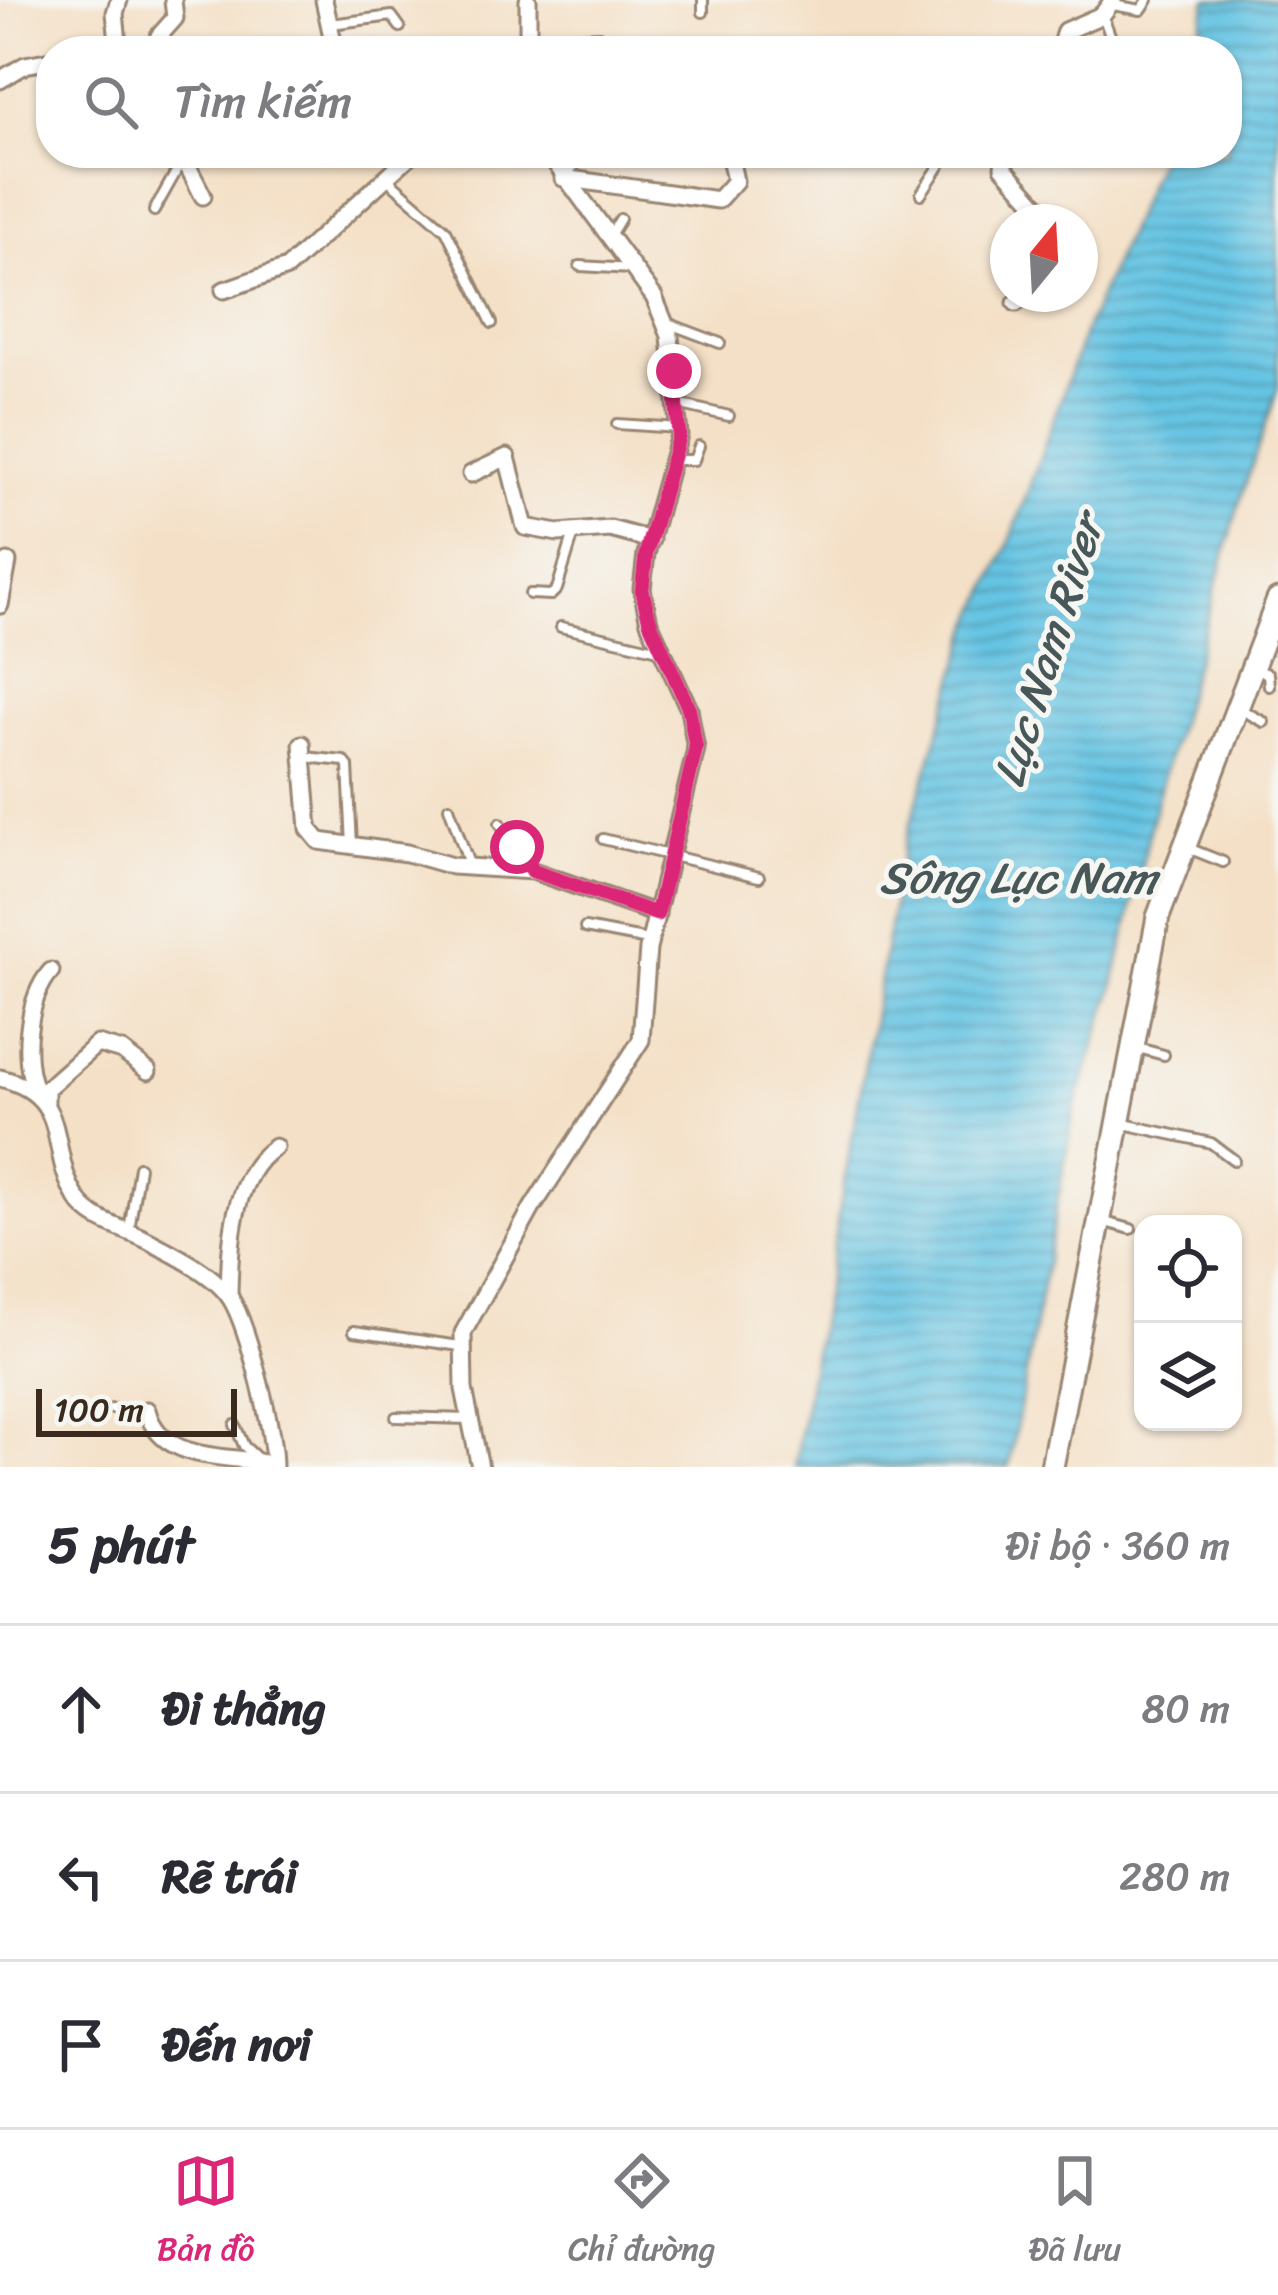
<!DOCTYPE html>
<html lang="vi">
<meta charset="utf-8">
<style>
:root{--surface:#fff;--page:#f7f7f7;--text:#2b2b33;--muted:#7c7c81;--line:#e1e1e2;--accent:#db2777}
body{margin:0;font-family:Sriracha,sans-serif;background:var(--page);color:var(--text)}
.controls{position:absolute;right:36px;bottom:36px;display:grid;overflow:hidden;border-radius:24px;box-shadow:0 3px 9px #0004}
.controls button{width:108px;height:108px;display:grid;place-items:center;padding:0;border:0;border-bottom:3px solid var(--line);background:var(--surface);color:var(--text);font:60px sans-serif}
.compass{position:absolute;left:990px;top:204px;width:108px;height:108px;border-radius:50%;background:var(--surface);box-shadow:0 3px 9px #0004;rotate:18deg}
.scale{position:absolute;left:36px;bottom:30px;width:201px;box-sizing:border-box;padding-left:12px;border:6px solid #3b2a1e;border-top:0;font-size:33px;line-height:42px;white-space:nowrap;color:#3b2a1e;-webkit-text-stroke:9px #f6f6f2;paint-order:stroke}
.stop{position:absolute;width:36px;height:36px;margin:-27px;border:9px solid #db2777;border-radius:50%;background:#fff}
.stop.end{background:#db2777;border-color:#fff;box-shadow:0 3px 12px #0008}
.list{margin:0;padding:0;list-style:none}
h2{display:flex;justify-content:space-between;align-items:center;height:156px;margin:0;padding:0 48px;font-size:51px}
h2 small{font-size:39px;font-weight:400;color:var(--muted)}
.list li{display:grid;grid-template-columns:78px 1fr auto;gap:36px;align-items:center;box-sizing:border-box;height:168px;padding:0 48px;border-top:3px solid var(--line)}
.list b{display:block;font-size:45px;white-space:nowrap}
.list em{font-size:39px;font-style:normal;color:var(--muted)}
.icon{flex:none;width:66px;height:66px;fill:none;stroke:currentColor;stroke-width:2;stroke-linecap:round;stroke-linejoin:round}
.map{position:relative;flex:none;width:1278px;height:1467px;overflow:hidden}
.search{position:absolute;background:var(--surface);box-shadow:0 3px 9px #0004;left:36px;right:36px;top:36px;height:132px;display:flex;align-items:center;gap:30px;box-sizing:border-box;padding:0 42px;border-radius:48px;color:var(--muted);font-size:45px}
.sheet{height:660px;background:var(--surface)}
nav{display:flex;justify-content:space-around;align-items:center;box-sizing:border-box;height:168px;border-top:3px solid var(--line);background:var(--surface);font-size:33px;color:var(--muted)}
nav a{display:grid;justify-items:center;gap:6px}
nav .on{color:var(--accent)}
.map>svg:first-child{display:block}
.water{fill:url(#water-rules);stroke:#507780;stroke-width:3}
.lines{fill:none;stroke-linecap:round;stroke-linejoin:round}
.lane-casing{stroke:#988572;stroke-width:14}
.street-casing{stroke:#988572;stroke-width:21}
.secondary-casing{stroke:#988572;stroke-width:27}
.lane{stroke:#fff;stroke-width:8}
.street{stroke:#fff;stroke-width:15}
.secondary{stroke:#fff;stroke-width:21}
.route{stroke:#db2777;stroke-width:15}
.labels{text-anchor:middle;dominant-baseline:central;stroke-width:10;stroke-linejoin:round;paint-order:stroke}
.water-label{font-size:45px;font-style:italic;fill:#485859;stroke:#f6f6f2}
</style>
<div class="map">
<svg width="1278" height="1467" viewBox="0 0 1278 1467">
<defs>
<pattern id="water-rules" width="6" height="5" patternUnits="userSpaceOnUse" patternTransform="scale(3)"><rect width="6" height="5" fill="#65c4e3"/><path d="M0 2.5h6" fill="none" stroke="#549fb7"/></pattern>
</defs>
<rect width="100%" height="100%" fill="#f6f6f2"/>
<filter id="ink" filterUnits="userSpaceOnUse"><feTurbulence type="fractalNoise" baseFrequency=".00833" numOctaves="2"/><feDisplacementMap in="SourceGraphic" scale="24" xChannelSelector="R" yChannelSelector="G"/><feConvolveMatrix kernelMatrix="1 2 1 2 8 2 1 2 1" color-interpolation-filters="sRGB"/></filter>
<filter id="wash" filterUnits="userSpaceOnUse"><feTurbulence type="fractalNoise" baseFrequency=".004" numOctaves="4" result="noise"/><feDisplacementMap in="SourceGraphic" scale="48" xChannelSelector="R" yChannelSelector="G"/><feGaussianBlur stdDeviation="2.7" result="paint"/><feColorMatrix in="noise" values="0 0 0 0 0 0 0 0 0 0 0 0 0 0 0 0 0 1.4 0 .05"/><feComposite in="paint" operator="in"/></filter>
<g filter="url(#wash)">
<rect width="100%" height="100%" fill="#f4e0c6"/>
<polygon class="water" points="1207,0 1278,0 1278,388 1239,504 1157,799 1113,989 1074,1111 1009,1467 794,1467 903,849 970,630 1011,539 1086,328 1161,153 1227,153 1227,51 1196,51"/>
</g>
<g filter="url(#ink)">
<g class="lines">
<g class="lane-casing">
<g id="lane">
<polyline points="703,0 703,12"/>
<polyline points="1113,5 1141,10 1148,0"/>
<polyline points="1103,16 1116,51"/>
<polyline points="331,24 392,16 400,27"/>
<polyline points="529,39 599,36"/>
<polyline points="566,176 584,153"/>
<polyline points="385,177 446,230 492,323"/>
<polyline points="921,194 948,153"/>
<polyline points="154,211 182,161"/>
<polyline points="609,237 620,219"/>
<polyline points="580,266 632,269"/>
<polyline points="667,323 720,343"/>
<polyline points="678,404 729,416"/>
<polyline points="617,424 679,428"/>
<polyline points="675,460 694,460 699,446"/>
<polyline points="530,594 551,595 557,589 574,533"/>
<polyline points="561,627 659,650"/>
<polyline points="1255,669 1268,674 1269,686"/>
<polyline points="1240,709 1264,722"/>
<polyline points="305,757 344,761 348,766 352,846"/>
<polyline points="449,807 470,867"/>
<polyline points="500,823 533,871"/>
<polyline points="603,839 759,877"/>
<polyline points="1188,848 1223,862"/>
<polyline points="585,928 648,940"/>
<polyline points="1138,1048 1164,1055"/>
<polyline points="1124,1124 1211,1143 1234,1160"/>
<polyline points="1105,1222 1131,1229"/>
<polyline points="129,1230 139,1167"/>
<polyline points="354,1331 460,1346"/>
<polyline points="112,1409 146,1410"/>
<polyline points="396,1417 470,1419"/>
<polyline points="235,1425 244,1446 257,1458"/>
</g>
</g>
<g class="street-casing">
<g id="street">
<polyline points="324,0 335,51"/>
<polyline points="528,0 528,51"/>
<polyline points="119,51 115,13 119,0"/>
<polyline points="164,51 159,36 175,18 173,0"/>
<polyline points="1059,51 1065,31 1102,15 1113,0"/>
<polyline points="0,80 25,65 51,60"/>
<polyline points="181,153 203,196"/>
<polyline points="1005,153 1003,167 1052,222"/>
<polyline points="563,178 718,200 735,181 729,153"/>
<polyline points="224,290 287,268 413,153"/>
<polyline points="1016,303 1029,294"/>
<polyline points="471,474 507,457 525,527 558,533 610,529 651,540"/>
<polyline points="0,605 8,562"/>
<polyline points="302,744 309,829 319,841 407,853 452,866 533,871 657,914"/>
<path d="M0,1078C75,1096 45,1151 78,1200C94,1223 125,1228 149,1241C174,1254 216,1275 231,1299C249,1329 274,1432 274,1467"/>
<path d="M36,1091C21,1060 27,998 51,971"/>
<polyline points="46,1102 46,1089 97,1044 122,1051 148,1071"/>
<path d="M229,1296C230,1248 231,1176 275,1147"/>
<path d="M147,1410C161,1465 231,1453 273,1465"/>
<polyline points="480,1467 464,1389 463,1333 532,1208 641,1040 648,949 696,749 689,709 649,622 642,589 646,554 679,435 670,336 654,297 548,153"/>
</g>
</g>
<g class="secondary-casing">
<polyline id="secondary" points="1052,1467 1158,917 1278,600"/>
</g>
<use href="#lane" class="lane"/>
<use href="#street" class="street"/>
<use href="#secondary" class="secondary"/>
</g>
</g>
<g class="lines" filter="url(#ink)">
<polyline class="route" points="517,847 533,871 657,914 696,748 689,709 650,622 642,590 646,554 679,435 674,371"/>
</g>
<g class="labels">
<g class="water-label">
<text transform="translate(1048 651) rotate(-73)">Lục Nam River</text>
<text x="1018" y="878">Sông Lục Nam</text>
</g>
</g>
</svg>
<div class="controls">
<button><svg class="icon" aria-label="locate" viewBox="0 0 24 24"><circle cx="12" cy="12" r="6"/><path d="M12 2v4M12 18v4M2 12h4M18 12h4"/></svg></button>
<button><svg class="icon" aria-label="layers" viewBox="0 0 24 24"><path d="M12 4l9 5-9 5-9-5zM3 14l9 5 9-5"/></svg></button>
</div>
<svg class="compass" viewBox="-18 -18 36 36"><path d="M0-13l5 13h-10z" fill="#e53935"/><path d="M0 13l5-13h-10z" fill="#7c7c81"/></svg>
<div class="scale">100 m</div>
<div class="stop" style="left:517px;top:847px"></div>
<div class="stop end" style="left:674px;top:371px"></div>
<div class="search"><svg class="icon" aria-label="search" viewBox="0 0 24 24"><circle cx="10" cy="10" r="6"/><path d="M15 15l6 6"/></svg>Tìm kiếm</div>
</div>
<section class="sheet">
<h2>5 phút<small>Đi bộ · 360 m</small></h2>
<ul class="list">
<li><svg class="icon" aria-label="ahead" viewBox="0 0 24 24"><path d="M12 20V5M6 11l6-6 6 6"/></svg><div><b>Đi thẳng</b></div><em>80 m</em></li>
<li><svg class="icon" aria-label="left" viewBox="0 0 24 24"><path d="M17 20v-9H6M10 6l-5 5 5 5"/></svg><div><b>Rẽ trái</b></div><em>280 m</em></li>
<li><svg class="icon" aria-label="arrive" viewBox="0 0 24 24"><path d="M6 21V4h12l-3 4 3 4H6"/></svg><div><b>Đến nơi</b></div></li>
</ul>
</section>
<nav>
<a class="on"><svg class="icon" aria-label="map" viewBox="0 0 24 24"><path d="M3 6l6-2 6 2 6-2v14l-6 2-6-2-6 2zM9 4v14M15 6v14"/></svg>Bản đồ</a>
<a><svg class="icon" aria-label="directions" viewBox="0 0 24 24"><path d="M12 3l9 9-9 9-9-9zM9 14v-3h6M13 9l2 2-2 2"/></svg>Chỉ đường</a>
<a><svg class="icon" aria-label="saved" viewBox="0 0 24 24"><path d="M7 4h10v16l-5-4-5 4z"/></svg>Đã lưu</a>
</nav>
